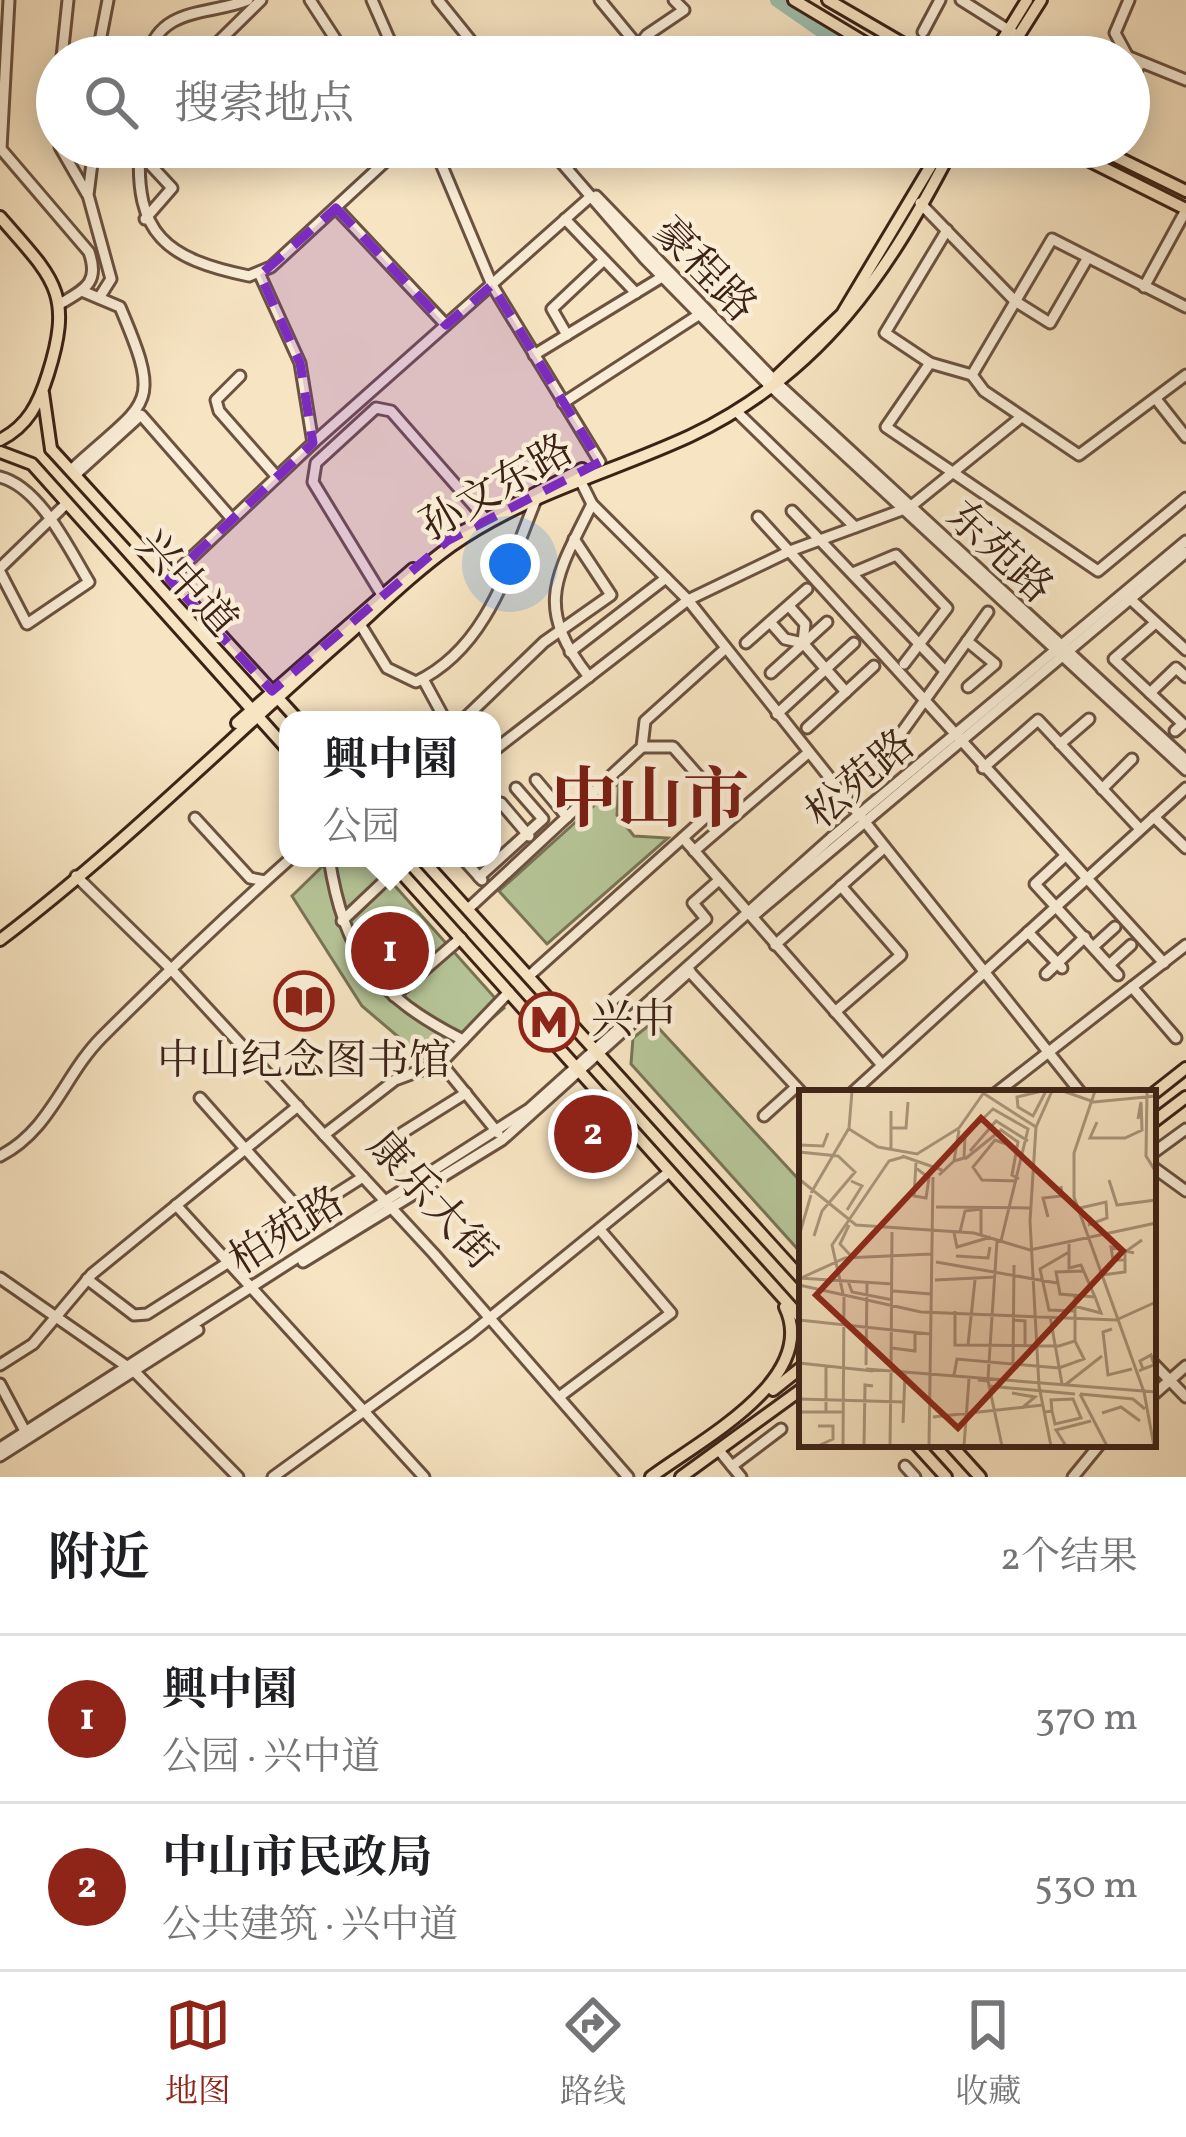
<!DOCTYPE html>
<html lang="zh">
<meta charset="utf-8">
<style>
:root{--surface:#fff;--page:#f2f2f2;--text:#202124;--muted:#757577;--line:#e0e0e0;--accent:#8f2418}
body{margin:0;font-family:Vollkorn,"Noto Serif SC",serif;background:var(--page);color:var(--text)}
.you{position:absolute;left:510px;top:564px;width:42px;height:42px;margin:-30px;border:9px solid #fff;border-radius:50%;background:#1a73e8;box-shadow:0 0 0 18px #1a73e833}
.badge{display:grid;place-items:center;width:78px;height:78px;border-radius:50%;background:var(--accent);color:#fff;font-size:39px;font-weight:700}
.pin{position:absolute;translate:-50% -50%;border:6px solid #fff;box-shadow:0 3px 12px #0006}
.popup{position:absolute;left:279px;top:711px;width:222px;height:156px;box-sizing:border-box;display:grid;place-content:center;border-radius:24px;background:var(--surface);filter:drop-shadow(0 3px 9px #0005);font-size:39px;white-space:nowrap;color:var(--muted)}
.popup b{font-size:45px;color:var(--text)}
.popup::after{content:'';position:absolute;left:50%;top:100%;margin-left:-24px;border:24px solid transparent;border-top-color:var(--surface)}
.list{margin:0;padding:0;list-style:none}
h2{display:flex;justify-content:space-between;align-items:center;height:156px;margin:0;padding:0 48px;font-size:51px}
h2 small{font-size:39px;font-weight:400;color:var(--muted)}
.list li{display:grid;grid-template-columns:78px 1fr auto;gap:36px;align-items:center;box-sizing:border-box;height:168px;padding:0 48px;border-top:3px solid var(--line)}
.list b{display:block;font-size:45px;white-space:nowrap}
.list p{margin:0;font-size:39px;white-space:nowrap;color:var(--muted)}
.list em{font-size:39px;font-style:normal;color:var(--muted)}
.icon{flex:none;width:66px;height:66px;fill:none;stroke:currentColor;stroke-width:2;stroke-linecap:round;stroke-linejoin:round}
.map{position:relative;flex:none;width:1186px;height:1477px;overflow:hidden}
.search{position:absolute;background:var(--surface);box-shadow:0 6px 30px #0003;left:36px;right:36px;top:36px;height:132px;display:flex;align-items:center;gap:30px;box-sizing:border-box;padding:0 42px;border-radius:66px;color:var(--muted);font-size:45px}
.sheet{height:492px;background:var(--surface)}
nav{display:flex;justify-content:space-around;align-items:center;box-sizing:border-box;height:168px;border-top:3px solid var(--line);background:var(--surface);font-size:33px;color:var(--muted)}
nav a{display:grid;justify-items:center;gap:6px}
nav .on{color:var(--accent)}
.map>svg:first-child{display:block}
.green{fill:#b6c598;stroke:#797457;stroke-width:3}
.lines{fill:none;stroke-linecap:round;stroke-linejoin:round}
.river{stroke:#9ebfae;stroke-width:14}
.minor-casing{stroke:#6b5241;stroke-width:15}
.major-casing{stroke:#3c2216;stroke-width:16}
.minor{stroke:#faedd7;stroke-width:9}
.major{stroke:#f7e4c2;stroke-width:10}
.marked{fill:#7b2cbf;fill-opacity:0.2;stroke:#7b2cbf;stroke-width:9;stroke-dasharray:24 15;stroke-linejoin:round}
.labels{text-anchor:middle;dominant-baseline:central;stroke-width:9;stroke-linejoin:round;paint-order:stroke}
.street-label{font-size:42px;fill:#3c2216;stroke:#faedd7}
.poi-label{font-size:42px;fill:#3c2216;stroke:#faedd7;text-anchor:start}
.town-label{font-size:66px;font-weight:bold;fill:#7a1f14;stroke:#faedd7}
.inset-road{fill:none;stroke:#ac967d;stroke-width:3}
.view{fill:#8f2418;fill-opacity:0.15;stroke:#8f2418;stroke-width:6}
.inset-edge{fill:none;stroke:#3c2216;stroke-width:6}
</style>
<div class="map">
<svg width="1186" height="1477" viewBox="0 0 1186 1477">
<rect width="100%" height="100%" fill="#f7e4c2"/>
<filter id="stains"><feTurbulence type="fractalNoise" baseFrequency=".00167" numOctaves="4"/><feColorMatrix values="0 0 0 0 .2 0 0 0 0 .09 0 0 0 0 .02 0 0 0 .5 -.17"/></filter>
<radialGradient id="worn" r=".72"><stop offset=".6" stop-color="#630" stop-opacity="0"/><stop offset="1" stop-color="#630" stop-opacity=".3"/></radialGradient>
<g class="green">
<polygon points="619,783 617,815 634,836 668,838 547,944 499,891"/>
<polygon points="331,858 370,858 504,1008 435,1068 362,1006 292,896"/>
<polygon points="653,1022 802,1183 802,1254 631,1064 633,1038"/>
</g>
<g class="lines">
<polyline class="river" points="777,0 859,57"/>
<g class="minor-casing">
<g id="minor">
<path d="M9,0L1,149L89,252C100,283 85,289 60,304"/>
<polyline points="310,0 347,57"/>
<polyline points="372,0 397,57"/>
<polyline points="438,0 484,57"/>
<polyline points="600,0 638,46"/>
<polyline points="961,0 1018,36"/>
<polyline points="923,32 940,0"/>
<polyline points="62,57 68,0"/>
<polyline points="97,57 108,0"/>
<path d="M147,57C161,6 207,16 248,0"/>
<polyline points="203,57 261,0"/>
<polyline points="630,57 647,35 684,10 674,0"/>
<polyline points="1128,57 1115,33 1129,0"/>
<polyline points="1129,57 1186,80"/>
<polyline points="1129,84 1140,64"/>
<polyline points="60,147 87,194"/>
<polyline points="94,147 88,195 111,279 99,298"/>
<path d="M140,147C134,234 166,259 249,276L271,267L401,147"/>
<polyline points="434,147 492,285 600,462"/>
<polyline points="548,147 645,259 767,383 1186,770"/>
<polyline points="556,147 570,165"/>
<polyline points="658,147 710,160"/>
<polyline points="596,196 777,383 1186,760"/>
<polyline points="920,203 1015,301 1050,323 1087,259"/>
<polyline points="336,208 446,325"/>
<polyline points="145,219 172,188 146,160 148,147"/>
<polyline points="565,219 636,293"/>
<polyline points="947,230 885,333 930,363 886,427 1098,571 1186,498"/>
<polyline points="260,275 300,363 313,443"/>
<polyline points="1144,287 1186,210"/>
<polyline points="1186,307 1052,239 972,375 984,391 1079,455 1186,375"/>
<polyline points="567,335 552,309 604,260"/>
<polyline points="534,355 662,277"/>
<polyline points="930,363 972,375"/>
<polyline points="240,376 216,400 219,411 277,477"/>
<polyline points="1156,399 1186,437"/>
<polyline points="563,403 700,314"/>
<polyline points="736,411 855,527"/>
<path d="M71,470C148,399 164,410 120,307L82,291"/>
<polyline points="75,475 141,415 232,519"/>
<polyline points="578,476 592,504 688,600 1081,1093"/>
<path d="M0,477C40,487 69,549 89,582L27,624L0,572"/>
<polyline points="792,511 945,671"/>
<polyline points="758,517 1164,963"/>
<polyline points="0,568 67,503"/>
<polyline points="853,573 896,555 947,608 904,664"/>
<polyline points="169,579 313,443 589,198"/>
<polyline points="382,595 313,482 316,463 376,408 391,411 484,517"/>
<polyline points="1127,596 1186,650"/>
<polyline points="789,606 805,624 803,642"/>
<polyline points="770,622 785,639 803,643 846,692"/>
<path d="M360,624L387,668L416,682C488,648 509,565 537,497"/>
<polyline points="1153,625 1114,659 1183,724 1175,731"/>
<polyline points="967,641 995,664 968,687"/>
<polyline points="746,643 807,589"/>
<polyline points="570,652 666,578"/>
<polyline points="771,673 827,622"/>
<path d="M589,677C533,606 556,577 592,504"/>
<polyline points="423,679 442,714"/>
<polyline points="1150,693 1176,668 1186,677"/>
<polyline points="777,714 854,643"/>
<polyline points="463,720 544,642 611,595 574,539"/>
<polyline points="807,728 874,666"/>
<polyline points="1060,744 1089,719"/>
<polyline points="492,752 688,600 790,551 910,507 1020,418"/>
<polyline points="983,768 1038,720 1140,829"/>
<polyline points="853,779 902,732 988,612"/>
<polyline points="536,780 567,817"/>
<polyline points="1102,789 1132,759"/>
<polyline points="501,803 529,836"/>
<polyline points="1154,817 1186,848"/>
<polyline points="195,818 250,878 265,881"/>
<polyline points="683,838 882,1065"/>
<polyline points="694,851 808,753"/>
<polyline points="1064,857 1035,884 1118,975"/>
<path d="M329,858C344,954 376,996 463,1040"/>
<polyline points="464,860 482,880"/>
<polyline points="76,876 170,968 434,1254 628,1477"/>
<polyline points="479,877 543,819 516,788"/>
<polyline points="468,909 642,747 645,721 726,648"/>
<polyline points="753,916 1186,552"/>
<polyline points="342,921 398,868"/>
<polyline points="1028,932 1062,968"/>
<polyline points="775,945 884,848"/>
<polyline points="1093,947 1115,927"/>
<polyline points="1109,965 1131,945"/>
<polyline points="689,971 802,1093"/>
<polyline points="1046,974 1085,937"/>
<polyline points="529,976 706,817 709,788 673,747 642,747"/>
<polyline points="1132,987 1176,1038"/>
<polyline points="394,996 461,938"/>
<polyline points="613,1000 706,919 693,903 719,880"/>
<polyline points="835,1012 901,955 841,886"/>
<polyline points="441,1063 498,1133"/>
<polyline points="852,1093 1186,788"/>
<polyline points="996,1093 1186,945"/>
<polyline points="200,1098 304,1215"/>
<polyline points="764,1116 796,1087"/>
<polyline points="402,1133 466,1093"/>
<polyline points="324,1135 395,1080 441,1063 509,992"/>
<polyline points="1153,1153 1186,1129"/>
<path d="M0,1156C51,1130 64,1075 102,1037C163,976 226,916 291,858"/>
<polyline points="1153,1167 1186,1191"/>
<polyline points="176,1205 424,1477"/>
<polyline points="303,1262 502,1140 690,971"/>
<polyline points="0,1278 135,1372 238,1477"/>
<polyline points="87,1279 134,1315 147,1314 363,1177"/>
<polyline points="1153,1363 1186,1397"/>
<polyline points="0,1365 33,1344 92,1274 298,1106"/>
<polyline points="0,1384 26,1433"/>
<polyline points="1153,1395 1186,1366"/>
<polyline points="559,1397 671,1313 601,1231"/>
<polyline points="0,1448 529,1109 831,838 1186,541"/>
<polyline points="722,1454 741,1477"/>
<polyline points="0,1456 198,1330"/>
<polyline points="732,1466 781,1429"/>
<polyline points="905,1466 915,1477"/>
<polyline points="273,1477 470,1334 669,1172"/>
<polyline points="1073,1477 1100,1444"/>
</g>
</g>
<g class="major-casing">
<g id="major">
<polyline points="794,0 889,57"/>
<polyline points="828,0 926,57"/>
<polyline points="992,57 1027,0"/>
<polyline points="1005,57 1041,0"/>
<polyline points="1062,147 1186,209"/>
<polyline points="1096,147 1186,191"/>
<path d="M0,217C53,278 74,292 48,374C39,403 28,426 0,440"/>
<polyline points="777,376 842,314 942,147"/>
<polyline points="43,393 51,449"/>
<polyline points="51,449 298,720"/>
<polyline points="0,452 32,464 288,750"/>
<polyline points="450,538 582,469"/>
<polyline points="237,723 413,569"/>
<polyline points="388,858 802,1319"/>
<polyline points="421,858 802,1279"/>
<path d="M0,940C121,848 227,741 341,641C377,609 412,574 451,546C525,494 610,473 690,436C822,373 888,273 953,147"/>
<polyline points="1153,1094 1186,1068"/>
<polyline points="1153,1122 1186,1097"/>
<polyline points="773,1390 802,1367"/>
<polyline points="916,1444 946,1477"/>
<polyline points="950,1444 980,1477"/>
<path d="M651,1477C699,1441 820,1379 785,1307"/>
<polyline points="681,1477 802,1389"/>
</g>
</g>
<use href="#minor" class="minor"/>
<use href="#major" class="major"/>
</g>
<path class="marked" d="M336,208L446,325L492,285L600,462L447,541L272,691L169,579L313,443L300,363L260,275Z"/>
<defs>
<g id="library-ring" transform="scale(3)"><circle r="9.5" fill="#faedd7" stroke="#8f2418" stroke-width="1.5"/><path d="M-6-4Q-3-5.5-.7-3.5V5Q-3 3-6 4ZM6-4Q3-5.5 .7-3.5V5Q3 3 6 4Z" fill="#8f2418"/></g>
<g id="metro-ring" transform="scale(3)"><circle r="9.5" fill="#faedd7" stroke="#8f2418" stroke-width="1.5"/><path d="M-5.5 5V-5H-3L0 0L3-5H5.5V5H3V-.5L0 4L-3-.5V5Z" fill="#8f2418"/></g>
</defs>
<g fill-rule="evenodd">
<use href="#library-ring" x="304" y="1001"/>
<use href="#metro-ring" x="549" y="1022"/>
</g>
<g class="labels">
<g class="street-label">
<text transform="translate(703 271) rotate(46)">豪程路</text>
<text transform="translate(498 490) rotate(-30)">孙文东路</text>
<text transform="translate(998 554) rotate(43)">东苑路</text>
<text transform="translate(185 585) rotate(48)">兴中道</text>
<text transform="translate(862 781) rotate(-40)">松苑路</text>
<text transform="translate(430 1202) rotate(48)">康乐大街</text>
<text transform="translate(288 1233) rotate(-32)">柏苑路</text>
</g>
<g class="poi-label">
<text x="591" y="1022">兴中</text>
<text x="304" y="1063" text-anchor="middle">中山纪念图书馆</text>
</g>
<g class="town-label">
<text x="650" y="804">中山市</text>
</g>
</g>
<g transform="translate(799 1090)">
<rect width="357" height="357" fill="#f7e4c2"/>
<path class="inset-road" d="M243,1L218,7L219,17L234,26L247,1M264,1L295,12L357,6M296,1L275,63V107L345,302L355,356M184,3L237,37M348,3L347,66L357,82M298,32L291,48H326L343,40L342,12L339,29M92,38H107L109,12M50,39L79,57L118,64L160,38L186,1M0,55L24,56L29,43M92,58V21M171,61L197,31L229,51M0,62L39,66L56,82L23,121L15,146M103,66L143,80M166,69L202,40L219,52L213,85L220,89M155,71L165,68L166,46L194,19L229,39L202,151M117,78L130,88L127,108L115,106L117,73M140,85L155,71L160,40M0,89L57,135L175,143L231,160L357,133M310,90L318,115L357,110M218,91L183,90L174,77L196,50L219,58M12,103L50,38L53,1M137,117L231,118M281,118L307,112L308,128L289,135M48,120L63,96L52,91M249,127L244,108L263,106L262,96M50,135L41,154L53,167M161,142L166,121L182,119V144M155,143L158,157L192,147M0,146L12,105M270,154V178L282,175L296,207L261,204L257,182L284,181M270,162L241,179L250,220L275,221M157,166L189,168L191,157M325,170H314L312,157L335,163M137,172L258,193M303,185L326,182V162L343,150M0,188L94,194M2,188L46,168L132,164M136,190L197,187M49,191L53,202L94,210M0,195L122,222L317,230L357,212M94,201L132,204M275,216L302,223L296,207M156,221V255L260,256L276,251V205M251,226L263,294M0,230L131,244M214,230L226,231V255M313,239L304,242L309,285L333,279M169,255L176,190M93,258L116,261V243M0,273L74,281M214,274L215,175M67,275L68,193M92,278L93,142M67,279L357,302M340,281L344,279L355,275V274L352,265L341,271L344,279M155,285L158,269L260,278L285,269L276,251M189,288L198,151M179,290L189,291L203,356M266,295L303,266M189,296L276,304M213,303L236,307L223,318M281,304L334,309L346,319M281,304L308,356M0,309L105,312M0,322H43M27,322V276M246,322L253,321L252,310L274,309L282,328L256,334L253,321M303,323L322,317L341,331M134,327L244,315M104,333L106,284M19,336H34V349L19,356M44,356L45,208L33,155L90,71L104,67M65,356L66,295L74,296M91,356L92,283M130,356L134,87M165,356L170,289M252,356L240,296L231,131L237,37L253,1M267,356L257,340L292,331"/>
<path class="view" d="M182,28L324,161L159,338L17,205Z"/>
<rect width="357" height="357" class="inset-edge"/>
</g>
<rect width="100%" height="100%" filter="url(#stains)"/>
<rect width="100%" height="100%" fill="url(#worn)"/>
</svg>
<div class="you"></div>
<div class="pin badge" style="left:390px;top:951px">1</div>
<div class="popup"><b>興中園</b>公园</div>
<div class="pin badge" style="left:593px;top:1134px">2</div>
<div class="search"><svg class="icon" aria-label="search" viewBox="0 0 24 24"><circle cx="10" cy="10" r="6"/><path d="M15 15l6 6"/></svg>搜索地点</div>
</div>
<section class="sheet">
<h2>附近<small>2个结果</small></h2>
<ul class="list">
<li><span class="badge">1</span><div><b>興中園</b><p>公园 · 兴中道</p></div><em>370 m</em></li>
<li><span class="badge">2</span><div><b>中山市民政局</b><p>公共建筑 · 兴中道</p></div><em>530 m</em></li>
</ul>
</section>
<nav>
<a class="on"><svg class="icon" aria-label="map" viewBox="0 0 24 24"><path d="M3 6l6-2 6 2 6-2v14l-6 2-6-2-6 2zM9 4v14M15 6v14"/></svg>地图</a>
<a><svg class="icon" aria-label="directions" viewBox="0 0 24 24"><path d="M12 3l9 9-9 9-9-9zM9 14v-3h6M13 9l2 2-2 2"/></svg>路线</a>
<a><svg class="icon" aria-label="saved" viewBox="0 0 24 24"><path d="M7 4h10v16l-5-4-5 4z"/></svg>收藏</a>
</nav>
